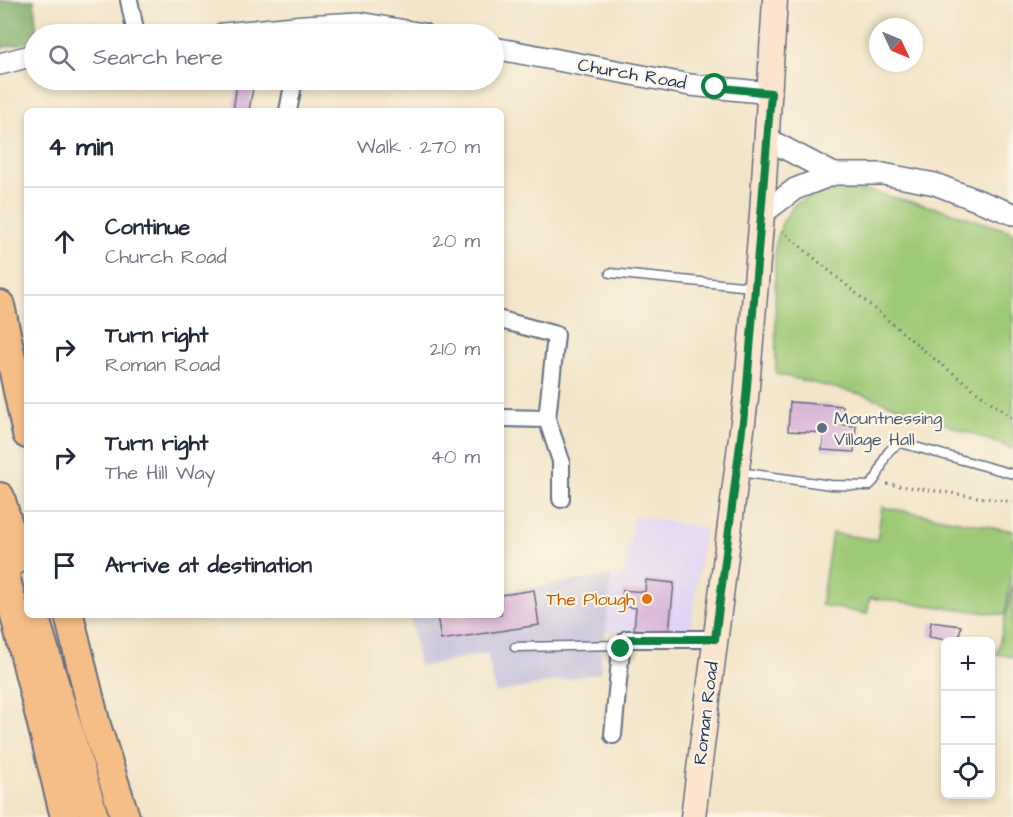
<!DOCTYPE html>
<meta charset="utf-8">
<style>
:root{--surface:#fff;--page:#f6f6f7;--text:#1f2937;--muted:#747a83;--line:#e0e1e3}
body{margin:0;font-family:"Architects Daughter",sans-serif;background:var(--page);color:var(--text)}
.controls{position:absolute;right:18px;bottom:18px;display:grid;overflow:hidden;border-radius:9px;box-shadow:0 3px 9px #0003}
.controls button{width:54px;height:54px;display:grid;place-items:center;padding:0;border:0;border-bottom:2px solid var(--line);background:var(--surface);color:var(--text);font:30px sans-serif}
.compass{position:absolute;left:869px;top:18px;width:54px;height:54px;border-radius:50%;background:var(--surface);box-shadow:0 3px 9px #0003;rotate:134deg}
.stop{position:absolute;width:18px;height:18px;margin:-14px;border:4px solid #0b8043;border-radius:50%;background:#fff}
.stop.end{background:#0b8043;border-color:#fff;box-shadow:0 2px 6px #0008}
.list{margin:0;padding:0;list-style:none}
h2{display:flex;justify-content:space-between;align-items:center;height:78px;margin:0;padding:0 24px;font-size:26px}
h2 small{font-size:20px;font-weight:400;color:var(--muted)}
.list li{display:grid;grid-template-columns:39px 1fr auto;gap:18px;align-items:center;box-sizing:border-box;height:108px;padding:0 24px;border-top:2px solid var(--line)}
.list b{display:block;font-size:22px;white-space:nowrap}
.list p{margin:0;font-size:20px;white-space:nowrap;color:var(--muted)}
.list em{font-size:20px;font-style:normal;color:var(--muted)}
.icon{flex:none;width:33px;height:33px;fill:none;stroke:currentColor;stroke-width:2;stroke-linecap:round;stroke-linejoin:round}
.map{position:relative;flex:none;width:1013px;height:817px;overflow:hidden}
.search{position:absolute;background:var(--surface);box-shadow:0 3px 9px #0003;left:24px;top:24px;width:480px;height:66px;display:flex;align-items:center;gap:15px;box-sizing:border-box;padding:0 21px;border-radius:33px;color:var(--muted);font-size:22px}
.panel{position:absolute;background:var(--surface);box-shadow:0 3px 9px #0003;left:24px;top:108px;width:480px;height:510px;border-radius:9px}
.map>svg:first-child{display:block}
.built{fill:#e0d4f4}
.industrial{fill:#c4c0db}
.green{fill:#9dc976;stroke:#5c7c6a;stroke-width:1.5}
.forest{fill:#7ead67;stroke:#4c6e62;stroke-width:1.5}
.building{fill:#d7b1d8}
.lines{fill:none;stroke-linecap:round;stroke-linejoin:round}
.service-casing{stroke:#666e83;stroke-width:11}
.minor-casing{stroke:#666e83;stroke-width:20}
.tertiary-casing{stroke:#666e83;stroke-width:24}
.secondary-casing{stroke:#666e83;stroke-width:27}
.trunk-casing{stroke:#666e83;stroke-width:32}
.path{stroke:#666e83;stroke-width:3;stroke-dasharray:1.5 4.5;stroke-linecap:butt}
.service{stroke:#fff;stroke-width:8}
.minor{stroke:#fff;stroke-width:16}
.tertiary{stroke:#fff;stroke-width:21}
.secondary{stroke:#fbe5cf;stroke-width:24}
.trunk{stroke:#f6be87;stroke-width:28}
.route{stroke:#0b8043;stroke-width:8}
.service-dot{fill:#5c6f8a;stroke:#fcf5e5;stroke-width:2}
.food-dot{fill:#e8710a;stroke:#fcf5e5;stroke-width:2}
.labels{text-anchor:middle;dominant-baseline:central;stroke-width:4.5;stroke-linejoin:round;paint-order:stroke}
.street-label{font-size:18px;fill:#1b2f5e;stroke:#fcf5e5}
.service-label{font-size:18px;fill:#4e5e75;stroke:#fcf5e5;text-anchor:start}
.food-label{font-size:18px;fill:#c56008;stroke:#fcf5e5;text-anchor:end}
</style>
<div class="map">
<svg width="1013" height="817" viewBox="0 0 1013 817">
<rect width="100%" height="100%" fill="#fcf5e5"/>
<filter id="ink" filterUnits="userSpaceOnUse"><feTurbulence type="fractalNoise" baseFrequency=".0167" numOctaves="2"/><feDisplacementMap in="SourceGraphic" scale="12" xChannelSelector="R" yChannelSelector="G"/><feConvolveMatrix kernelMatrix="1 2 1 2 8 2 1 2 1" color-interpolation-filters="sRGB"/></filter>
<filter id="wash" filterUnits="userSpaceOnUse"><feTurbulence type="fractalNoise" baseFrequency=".008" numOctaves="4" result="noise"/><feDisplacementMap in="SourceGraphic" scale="24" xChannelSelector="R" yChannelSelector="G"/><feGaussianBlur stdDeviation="1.35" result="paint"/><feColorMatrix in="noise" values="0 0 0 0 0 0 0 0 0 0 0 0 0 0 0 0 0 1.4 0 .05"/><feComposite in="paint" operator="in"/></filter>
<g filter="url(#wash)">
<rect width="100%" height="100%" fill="#f2e4c7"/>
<polygon class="built" points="634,515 705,528 690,632 606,632 611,576 624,575"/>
<polygon class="industrial" points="611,576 606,632 601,655 600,673 496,693 487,653 419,667 410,615 501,615 501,592"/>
<g class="green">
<polygon points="868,191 944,210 1013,232 1013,449 868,396 776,374 775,247 782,223 795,204 820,192"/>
<polygon points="882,507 1013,531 1013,561 1005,615 870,598 867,614 821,605 832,533 877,540"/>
<polygon points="1013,583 1013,657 997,654"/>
</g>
<polygon class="forest" points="0,0 34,0 37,34 34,34 34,41 0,48"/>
<g id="blocks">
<g class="building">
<polygon points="237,84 253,88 249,111 233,111"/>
<polygon points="790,402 843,406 842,425 856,426 854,452 822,450 824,433 788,431"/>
<polygon points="646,580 674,583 669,632 634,629 636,608 622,606 623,590 645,592"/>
<polygon points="534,590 539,625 441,640 437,615 501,615 501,595"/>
<polygon points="931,622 961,626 958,642 929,637"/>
</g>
</g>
</g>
<g filter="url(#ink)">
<use href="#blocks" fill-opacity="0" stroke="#666e83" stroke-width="1.5"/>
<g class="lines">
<g class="service-casing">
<g id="service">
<polyline points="610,273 752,287"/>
<path d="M739,472L831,485L869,486C886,472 878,452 901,443L1013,474"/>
<polyline points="515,647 623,645"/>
</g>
</g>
<g class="minor-casing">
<g id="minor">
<polyline points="129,0 136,34"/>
<polyline points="288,111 294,80"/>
<polyline points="501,320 556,335 547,419 561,461 561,499"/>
<polyline points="501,418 547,419"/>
<polyline points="613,735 621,649 627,639 715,639"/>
</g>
</g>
<g class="tertiary-casing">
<g id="tertiary">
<polyline points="223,34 304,26 359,23 423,34"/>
<polyline points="494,48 690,85 771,93"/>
<polyline points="0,64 34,55"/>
<polyline points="767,139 834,174"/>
<polyline points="762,214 795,189 834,174 883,174 935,184 1013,214"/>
</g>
</g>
<g class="secondary-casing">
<polyline id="secondary" points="693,817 746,398 762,214 775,0"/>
</g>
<g class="trunk-casing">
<g id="trunk">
<polyline points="0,305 27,434"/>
<polyline points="0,497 18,559"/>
<polyline points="0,542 6,579 65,817"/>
<polyline points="34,615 94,817"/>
<polyline points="69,615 96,725 125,817"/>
</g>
</g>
<g class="path">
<polyline points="782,231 933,358 1013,419"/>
<polyline points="887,484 1013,502"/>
</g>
<use href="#service" class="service"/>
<use href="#minor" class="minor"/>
<use href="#tertiary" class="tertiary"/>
<use href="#secondary" class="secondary"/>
<use href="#trunk" class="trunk"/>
</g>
</g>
<g class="lines" filter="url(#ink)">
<polyline class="route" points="621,649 627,639 715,639 746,398 771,93 715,87"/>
</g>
<circle class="service-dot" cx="822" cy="428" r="6"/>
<circle class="food-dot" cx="647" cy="599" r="6"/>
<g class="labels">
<g class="street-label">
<text transform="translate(632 74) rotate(10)">Church Road</text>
<text transform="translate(706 713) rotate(-83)">Roman Road</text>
</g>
<g class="service-label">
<text x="834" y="418">Mountnessing<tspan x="834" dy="21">Village Hall</tspan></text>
</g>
<g class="food-label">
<text x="635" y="599">The Plough</text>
</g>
</g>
</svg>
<div class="controls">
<button>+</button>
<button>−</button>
<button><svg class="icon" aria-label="locate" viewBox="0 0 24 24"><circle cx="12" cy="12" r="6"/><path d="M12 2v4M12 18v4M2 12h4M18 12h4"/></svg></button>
</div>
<svg class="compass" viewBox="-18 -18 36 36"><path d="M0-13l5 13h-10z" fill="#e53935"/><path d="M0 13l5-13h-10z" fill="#747a83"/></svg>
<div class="stop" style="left:715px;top:87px"></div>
<div class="stop end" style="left:621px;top:649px"></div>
<div class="search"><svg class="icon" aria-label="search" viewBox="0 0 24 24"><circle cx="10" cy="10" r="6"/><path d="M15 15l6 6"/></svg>Search here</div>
<section class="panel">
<h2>4 min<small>Walk · 270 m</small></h2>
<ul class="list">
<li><svg class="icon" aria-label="ahead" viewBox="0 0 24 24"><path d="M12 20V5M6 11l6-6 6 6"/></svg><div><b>Continue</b><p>Church Road</p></div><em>20 m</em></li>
<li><svg class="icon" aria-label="right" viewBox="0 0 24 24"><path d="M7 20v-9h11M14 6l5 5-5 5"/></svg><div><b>Turn right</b><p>Roman Road</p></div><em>210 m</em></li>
<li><svg class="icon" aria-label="right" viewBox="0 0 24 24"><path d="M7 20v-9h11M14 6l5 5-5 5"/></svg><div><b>Turn right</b><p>The Hill Way</p></div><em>40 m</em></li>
<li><svg class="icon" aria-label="arrive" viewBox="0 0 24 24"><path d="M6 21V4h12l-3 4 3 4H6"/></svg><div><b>Arrive at destination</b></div></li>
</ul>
</section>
</div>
